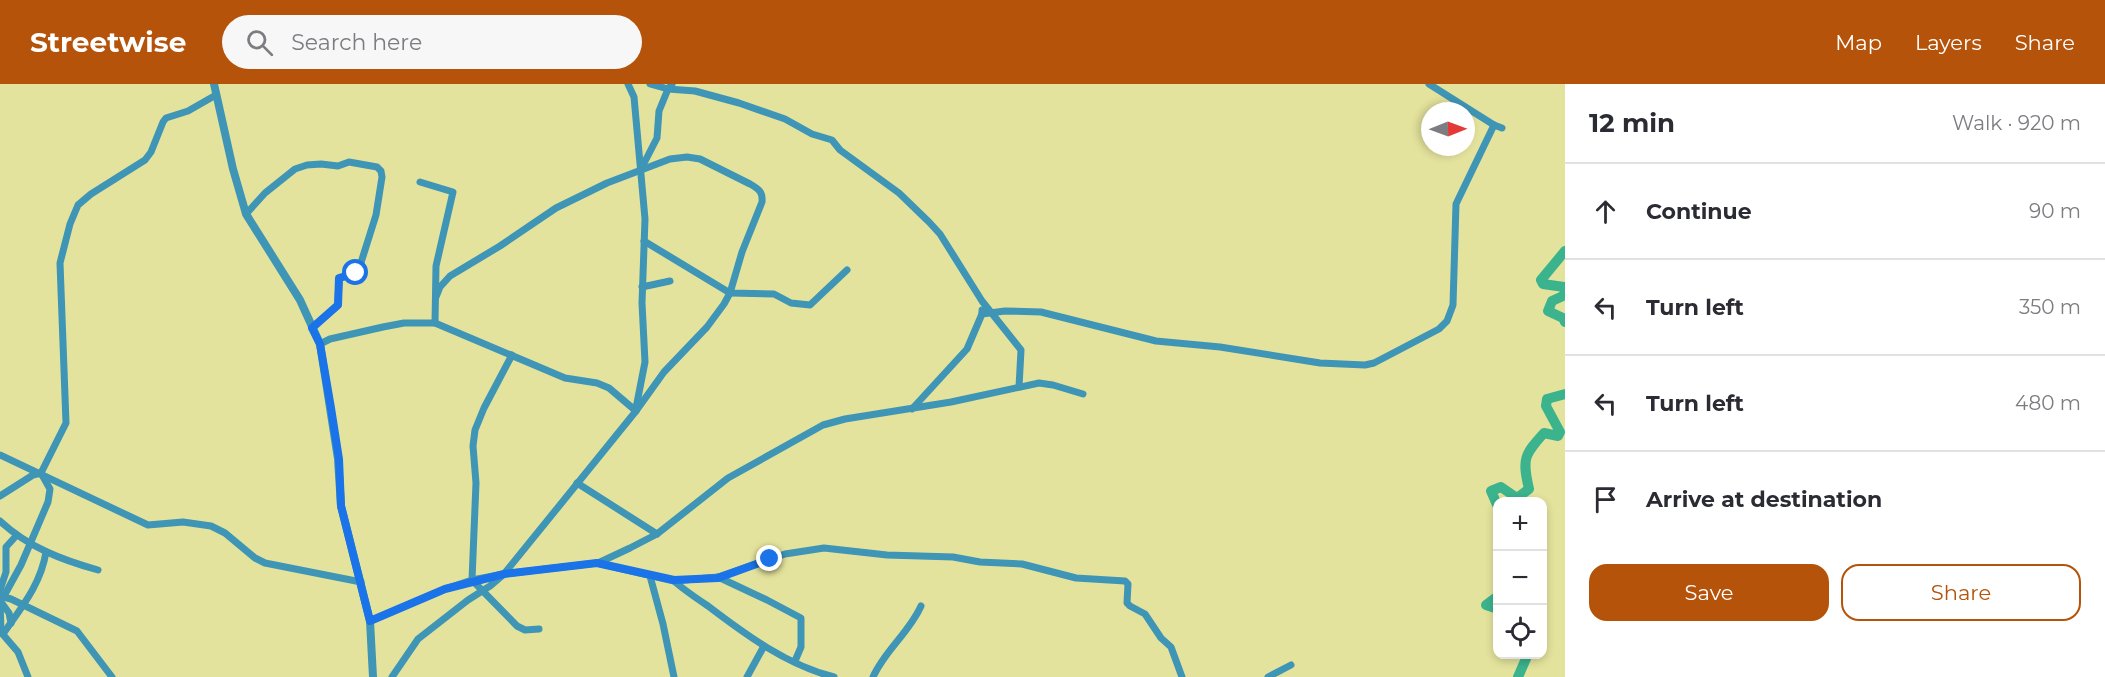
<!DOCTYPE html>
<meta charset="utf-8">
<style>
:root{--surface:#fff;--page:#f7f7f7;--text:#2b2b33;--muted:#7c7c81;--line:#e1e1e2;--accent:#b45309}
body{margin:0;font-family:Montserrat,sans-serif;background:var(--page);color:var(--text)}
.controls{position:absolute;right:18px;bottom:18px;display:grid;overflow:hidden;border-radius:12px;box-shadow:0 3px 9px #0003}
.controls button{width:54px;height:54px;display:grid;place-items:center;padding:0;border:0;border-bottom:2px solid var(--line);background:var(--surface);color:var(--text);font:30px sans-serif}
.compass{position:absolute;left:1421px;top:18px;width:54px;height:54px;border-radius:50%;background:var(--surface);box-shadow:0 3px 9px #0003;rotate:89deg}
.stop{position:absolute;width:18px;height:18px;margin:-14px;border:4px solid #1a73e8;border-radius:50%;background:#fff}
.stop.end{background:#1a73e8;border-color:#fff;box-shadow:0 2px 6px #0008}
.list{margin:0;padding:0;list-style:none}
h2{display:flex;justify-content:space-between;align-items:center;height:78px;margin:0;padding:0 24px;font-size:26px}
h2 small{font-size:20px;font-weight:400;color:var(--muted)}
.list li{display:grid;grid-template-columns:39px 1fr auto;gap:18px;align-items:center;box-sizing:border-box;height:96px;padding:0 24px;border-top:2px solid var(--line)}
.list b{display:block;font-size:22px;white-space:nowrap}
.list em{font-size:20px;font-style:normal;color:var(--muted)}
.actions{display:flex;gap:12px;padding:18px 24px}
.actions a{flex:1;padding:14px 0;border:2px solid var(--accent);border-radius:18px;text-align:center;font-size:21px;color:var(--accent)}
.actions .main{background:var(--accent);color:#fff}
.icon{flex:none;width:33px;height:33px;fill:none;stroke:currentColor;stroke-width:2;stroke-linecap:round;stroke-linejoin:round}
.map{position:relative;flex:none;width:1565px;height:593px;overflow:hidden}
header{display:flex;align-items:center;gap:36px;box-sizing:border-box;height:84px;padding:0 30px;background:var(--accent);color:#fff}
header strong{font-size:28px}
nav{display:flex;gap:33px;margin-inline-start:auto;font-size:21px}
.search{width:420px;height:54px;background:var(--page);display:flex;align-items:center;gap:15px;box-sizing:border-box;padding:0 21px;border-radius:33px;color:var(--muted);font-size:22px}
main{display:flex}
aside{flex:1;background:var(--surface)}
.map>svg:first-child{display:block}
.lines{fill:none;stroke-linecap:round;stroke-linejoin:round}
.river{stroke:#3bb48d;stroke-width:10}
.minor{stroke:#3f95b6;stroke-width:7}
.tertiary{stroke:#3f95b6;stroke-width:8}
.route{stroke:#1a73e8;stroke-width:8}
</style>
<header>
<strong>Streetwise</strong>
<div class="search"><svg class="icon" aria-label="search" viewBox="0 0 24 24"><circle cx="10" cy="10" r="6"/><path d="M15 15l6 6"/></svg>Search here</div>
<nav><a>Map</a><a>Layers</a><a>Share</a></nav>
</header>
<main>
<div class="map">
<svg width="1565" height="593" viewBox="0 0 1565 593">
<rect width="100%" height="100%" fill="#e4e39d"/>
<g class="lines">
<g class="river">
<polyline points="1565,167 1541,196 1543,200 1564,203 1565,209"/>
<polyline points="1565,211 1552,217 1548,227 1563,234 1565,238"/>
<path d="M1498,423L1491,407L1501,403L1517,414L1529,405C1522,375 1524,371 1544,349L1558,352L1560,348L1546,322L1547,315L1565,310"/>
<polyline points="1498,512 1486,521 1498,525"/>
<polyline points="1518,593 1528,570"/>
</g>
<g class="minor">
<polyline points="628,0 634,13 645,135 642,219 645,278 636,324"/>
<polyline points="650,0 668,5 672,0"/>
<polyline points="1429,0 1494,41 1502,44"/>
<polyline points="640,87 657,54 659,27 668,5 695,7 739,19 785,35 812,50 832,56 840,66 899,109 929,138 940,150 982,217 1021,266 1019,303"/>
<polyline points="420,98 453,108 436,182 435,239"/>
<polyline points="246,130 265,109 295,85 307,81 321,80 338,82 349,78 377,83 381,87 382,93 376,131 359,185 352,191 339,194 338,221 312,244"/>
<polyline points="644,157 730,209 774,210 791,219 810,221 847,186"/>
<polyline points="642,203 670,197"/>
<polyline points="982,230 1005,227 1041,228 1156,257 1220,263 1320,279 1365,281 1374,279 1439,245 1447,237 1453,221 1456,120 1494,41"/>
<polyline points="320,260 330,255 383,243 404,239 435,239 565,294 597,299 609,304 636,327"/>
<polyline points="512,271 484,324 475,346 473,362 476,399 472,496 517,542 525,546 539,545"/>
<polyline points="912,325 967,265 982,230 982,226"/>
<polyline points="0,371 148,441 183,438 211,442 225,449 255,474 265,479 361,498"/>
<polyline points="41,389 66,339 60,179 70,140 78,121 91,110 145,76 151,68 163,38 166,34 188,27 216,11"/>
<polyline points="577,399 657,450"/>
<polyline points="0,412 33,391 41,389 50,405 48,418 21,481 4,512"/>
<path d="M0,437C28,463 62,476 98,486"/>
<polyline points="598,479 630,464 657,450 728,394 823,341 845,335 951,318 1039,299 1053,301 1083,310"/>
<polyline points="650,492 663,540 674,593"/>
<polyline points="718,493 767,516 801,534 801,563 795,577"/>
<path d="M674,497C684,506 696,514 708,522C746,551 787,581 834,593"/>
<polyline points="0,506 6,488 6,463 16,452"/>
<polyline points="0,512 11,515 77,547 112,593"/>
<polyline points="0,516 1,548"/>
<polyline points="1,518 9,529 11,539"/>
<polyline points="370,537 445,505 472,496 504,490 597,479 674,497 718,493 785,470 824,464 887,471 953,473 980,478 1022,480 1076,494 1125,497 1128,500 1127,519 1130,522 1145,530 1161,554 1171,563 1182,593"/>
<polyline points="0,547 18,568 28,593"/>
<path d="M3,550C21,524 41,500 46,468"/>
<path d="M392,593L418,555L468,516L490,502L504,490L636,327L664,288L707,243L724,220L730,209L742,168L762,118C763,108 759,105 750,100L700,75L687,73L670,75L607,99L556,124L500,162L450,192L440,203L436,213"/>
<polyline points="747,593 764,562"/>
<path d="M873,593C885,566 909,549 921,522"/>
<polyline points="1268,593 1291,581"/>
</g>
<polyline class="tertiary" points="214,0 233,85 246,130 300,216 320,260 338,375 341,422 370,537 373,593"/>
</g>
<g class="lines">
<polyline class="route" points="356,189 339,194 338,221 312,244 320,260 331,324 339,375 341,422 370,537 445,505 504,490 597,479 674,496 718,494 770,475"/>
</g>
</svg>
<div class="controls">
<button>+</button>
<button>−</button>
<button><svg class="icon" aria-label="locate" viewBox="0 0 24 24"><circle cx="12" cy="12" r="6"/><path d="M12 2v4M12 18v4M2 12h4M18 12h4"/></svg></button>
</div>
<svg class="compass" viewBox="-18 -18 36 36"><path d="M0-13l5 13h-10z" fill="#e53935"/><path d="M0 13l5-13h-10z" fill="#7c7c81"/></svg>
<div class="stop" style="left:356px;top:189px"></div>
<div class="stop end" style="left:770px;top:475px"></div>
</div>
<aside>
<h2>12 min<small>Walk · 920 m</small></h2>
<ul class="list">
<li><svg class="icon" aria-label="ahead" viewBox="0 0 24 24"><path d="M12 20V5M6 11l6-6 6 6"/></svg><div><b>Continue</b></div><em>90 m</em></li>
<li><svg class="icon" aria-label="left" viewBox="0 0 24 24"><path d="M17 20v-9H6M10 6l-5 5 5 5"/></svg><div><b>Turn left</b></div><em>350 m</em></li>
<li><svg class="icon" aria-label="left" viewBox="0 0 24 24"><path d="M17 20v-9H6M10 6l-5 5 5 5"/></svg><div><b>Turn left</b></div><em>480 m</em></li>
<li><svg class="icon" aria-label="arrive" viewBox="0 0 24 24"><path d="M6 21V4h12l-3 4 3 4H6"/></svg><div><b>Arrive at destination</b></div></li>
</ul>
<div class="actions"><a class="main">Save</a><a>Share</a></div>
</aside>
</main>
